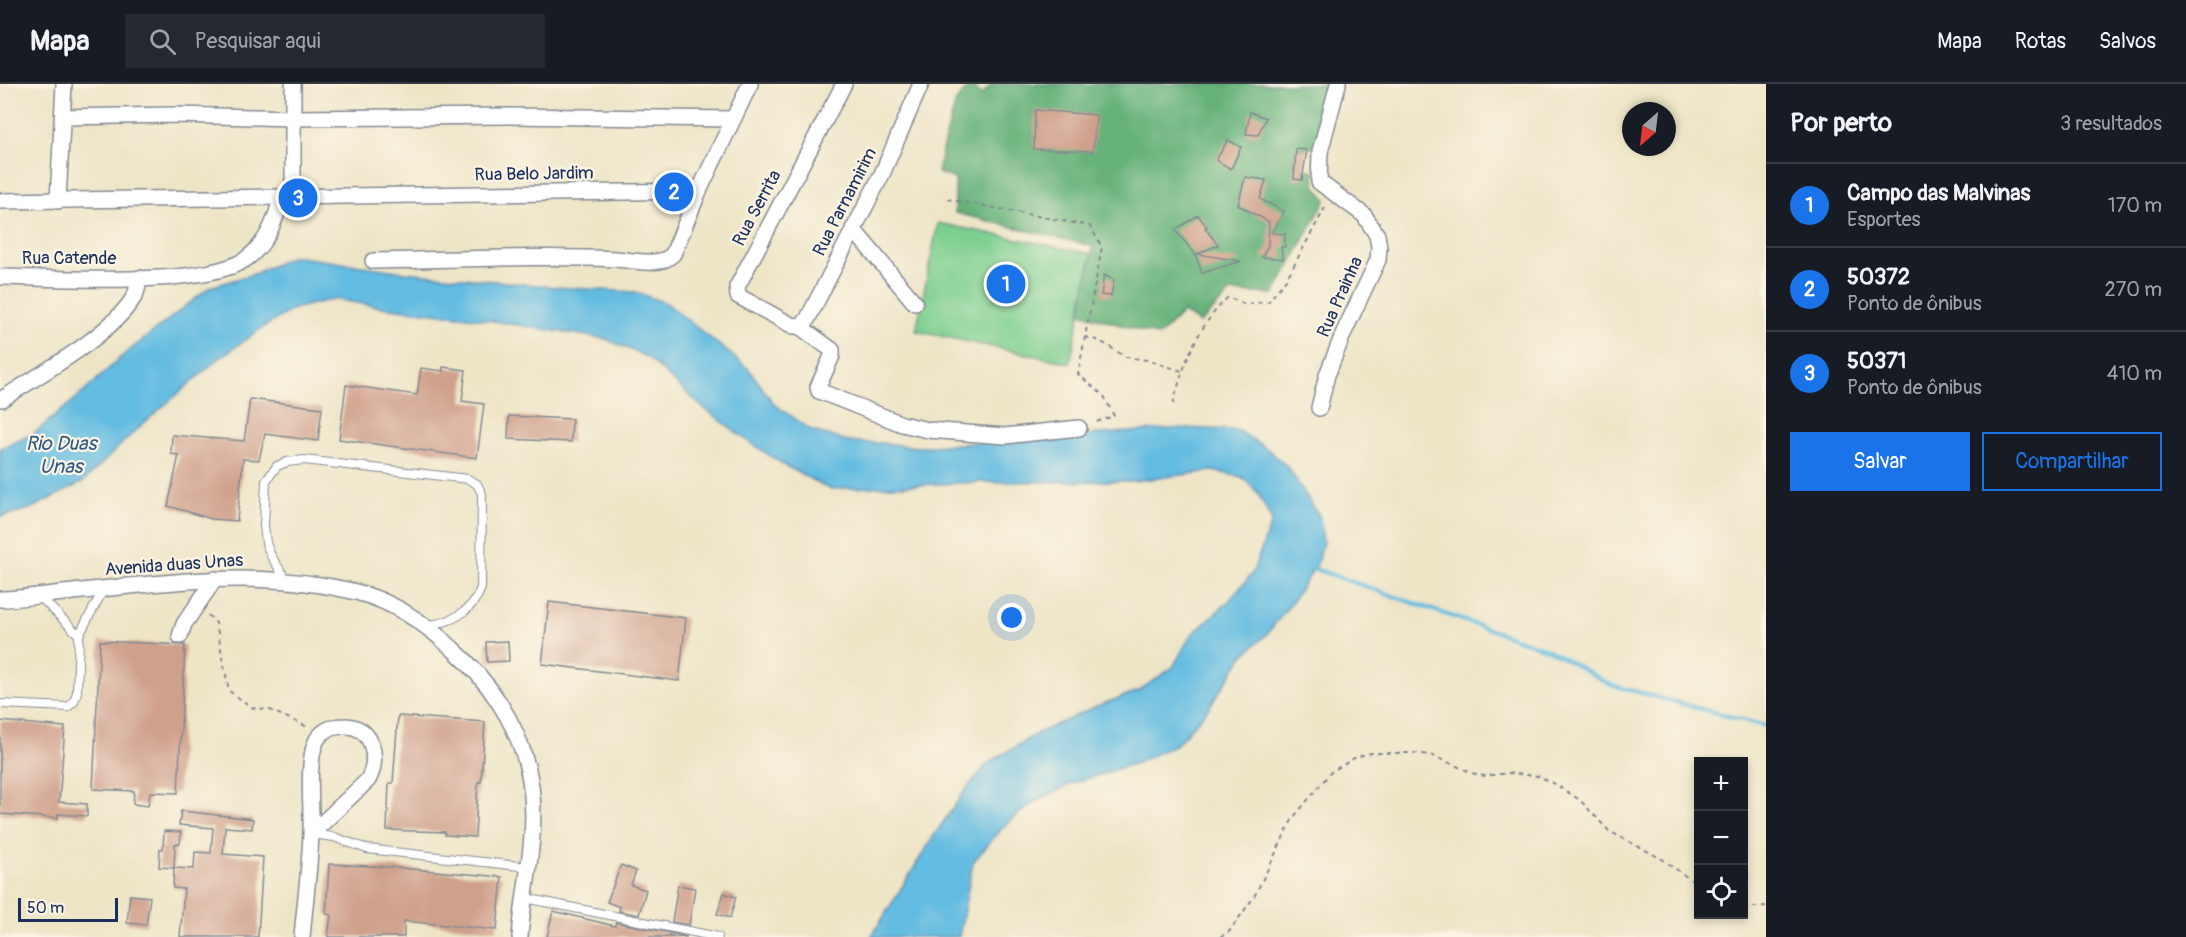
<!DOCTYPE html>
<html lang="pt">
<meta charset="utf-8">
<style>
:root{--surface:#171b24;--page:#242831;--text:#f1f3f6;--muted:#9ea1a6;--line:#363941;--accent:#1a73e8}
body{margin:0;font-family:Pangolin,sans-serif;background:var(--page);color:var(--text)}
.controls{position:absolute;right:18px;bottom:18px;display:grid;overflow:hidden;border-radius:0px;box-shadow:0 3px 9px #0003}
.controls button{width:54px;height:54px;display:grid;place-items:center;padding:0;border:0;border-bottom:2px solid var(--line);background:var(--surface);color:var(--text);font:30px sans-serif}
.compass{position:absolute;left:1622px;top:18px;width:54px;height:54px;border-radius:50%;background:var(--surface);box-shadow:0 3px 9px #0003;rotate:208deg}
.scale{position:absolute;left:18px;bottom:15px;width:100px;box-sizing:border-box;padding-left:6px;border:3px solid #1b2f5e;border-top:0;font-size:16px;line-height:21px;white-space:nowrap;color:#1b2f5e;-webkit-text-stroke:4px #fcf5e5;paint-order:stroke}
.you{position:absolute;left:1012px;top:534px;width:21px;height:21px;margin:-15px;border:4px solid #fff;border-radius:50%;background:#1a73e8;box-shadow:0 0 0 9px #1a73e833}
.badge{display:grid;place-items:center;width:39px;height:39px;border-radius:50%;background:var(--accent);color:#fff;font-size:20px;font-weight:700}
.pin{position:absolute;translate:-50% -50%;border:3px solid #fff;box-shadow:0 2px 6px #0006}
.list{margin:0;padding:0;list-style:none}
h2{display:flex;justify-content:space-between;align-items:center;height:78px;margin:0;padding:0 24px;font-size:26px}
h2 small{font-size:20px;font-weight:400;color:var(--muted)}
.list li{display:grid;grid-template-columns:39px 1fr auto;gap:18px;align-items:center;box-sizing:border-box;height:84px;padding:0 24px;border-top:2px solid var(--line)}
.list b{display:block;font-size:22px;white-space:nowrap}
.list p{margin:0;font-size:20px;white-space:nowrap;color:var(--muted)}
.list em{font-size:20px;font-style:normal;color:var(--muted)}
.actions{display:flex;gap:12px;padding:18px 24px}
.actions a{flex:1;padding:14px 0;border:2px solid var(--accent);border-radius:0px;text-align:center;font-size:21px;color:var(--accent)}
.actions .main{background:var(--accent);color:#fff}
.icon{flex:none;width:33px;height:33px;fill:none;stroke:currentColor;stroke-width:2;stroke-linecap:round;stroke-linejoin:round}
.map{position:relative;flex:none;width:1766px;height:853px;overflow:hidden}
header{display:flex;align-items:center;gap:36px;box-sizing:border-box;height:84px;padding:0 30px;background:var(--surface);border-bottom:2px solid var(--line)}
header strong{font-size:28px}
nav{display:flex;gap:33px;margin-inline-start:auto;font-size:21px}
.search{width:420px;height:54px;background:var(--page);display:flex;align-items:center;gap:15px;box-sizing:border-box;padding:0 21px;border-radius:0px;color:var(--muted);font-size:22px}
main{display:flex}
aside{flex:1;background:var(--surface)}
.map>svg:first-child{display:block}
.green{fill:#7dcf90;stroke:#4c7f77;stroke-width:1.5}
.forest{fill:#66b27a;stroke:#40706c;stroke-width:1.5}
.water{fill:#64bce1;stroke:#4076a0;stroke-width:1.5}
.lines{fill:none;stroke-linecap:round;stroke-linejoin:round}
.stream{stroke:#64bce1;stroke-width:4}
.building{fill:#cfa08c}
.service-casing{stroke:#848a92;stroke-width:10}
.minor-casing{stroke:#848a92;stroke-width:18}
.path{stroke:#848a92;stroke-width:2;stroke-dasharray:4.5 4.5;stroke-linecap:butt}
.service{stroke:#fff;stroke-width:8}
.minor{stroke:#fff;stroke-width:15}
.labels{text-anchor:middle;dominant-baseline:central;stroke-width:4.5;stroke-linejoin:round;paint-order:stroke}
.street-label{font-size:18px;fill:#1b2f5e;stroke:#fcf5e5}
.water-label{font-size:20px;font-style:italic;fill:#315985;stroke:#fcf5e5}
</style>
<header>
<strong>Mapa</strong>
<div class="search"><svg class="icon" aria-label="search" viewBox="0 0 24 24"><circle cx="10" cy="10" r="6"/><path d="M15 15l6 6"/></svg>Pesquisar aqui</div>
<nav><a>Mapa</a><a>Rotas</a><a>Salvos</a></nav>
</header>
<main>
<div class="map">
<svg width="1766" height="853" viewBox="0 0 1766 853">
<rect width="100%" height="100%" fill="#fcf5e5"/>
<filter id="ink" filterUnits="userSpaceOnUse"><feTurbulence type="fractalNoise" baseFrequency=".0167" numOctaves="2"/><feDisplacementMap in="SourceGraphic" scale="12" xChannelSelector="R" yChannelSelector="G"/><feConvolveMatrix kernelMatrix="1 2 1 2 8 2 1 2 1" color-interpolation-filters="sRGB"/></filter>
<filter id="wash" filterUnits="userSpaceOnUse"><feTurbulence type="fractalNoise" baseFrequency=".008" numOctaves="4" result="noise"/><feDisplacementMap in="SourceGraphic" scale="24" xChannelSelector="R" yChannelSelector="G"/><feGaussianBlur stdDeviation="1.35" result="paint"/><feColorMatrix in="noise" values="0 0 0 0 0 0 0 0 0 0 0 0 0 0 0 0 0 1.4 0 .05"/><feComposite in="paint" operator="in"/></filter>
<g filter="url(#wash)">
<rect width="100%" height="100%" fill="#eee5c7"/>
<polygon class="green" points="938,139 1092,170 1070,279 916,247"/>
<polygon class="forest" points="992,0 1331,0 1317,64 1296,65 1294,82 1314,87 1315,102 1326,115 1274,210 1231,208 1200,239 1183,228 1159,252 1080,229 1092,170 1092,162 955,129 955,95 938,89 943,62 956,17 971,1 982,11"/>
<polygon class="water" points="293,172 405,188 555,203 635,208 666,219 749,285 774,320 811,346 849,358 883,359 917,363 1183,344 1237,346 1265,363 1287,382 1320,433 1323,458 1317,480 1292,518 1266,551 1243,572 1208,625 1177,660 1136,679 1071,700 1034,718 1007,739 973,778 959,853 871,853 935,750 967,704 988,679 1038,649 1097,622 1138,607 1173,583 1191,551 1228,518 1252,490 1272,437 1257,408 1242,393 1212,387 1134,397 984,398 829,405 784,381 748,357 701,322 647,273 606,255 468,233 381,223 334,215 293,225 259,246 216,277 136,346 83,398 30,425 0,433 0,365 33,350 85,307 121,273 210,203 254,190"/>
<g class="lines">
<polyline class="stream" points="1309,483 1549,566 1611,601 1766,642"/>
</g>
<g id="blocks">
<g class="building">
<polygon points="1035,26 1096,31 1093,67 1034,65"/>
<polygon points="1250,28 1266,34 1258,51 1246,50"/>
<polygon points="1228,56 1241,63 1231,85 1216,76"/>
<polygon points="1296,65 1307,66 1302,96 1294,95"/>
<polygon points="1245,93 1266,96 1260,115 1284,127 1272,149 1285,150 1285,163 1281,163 1283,175 1262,173 1268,161 1269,138 1238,121"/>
<polygon points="1198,131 1207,143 1205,144 1218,161 1197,170 1241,177 1202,189 1195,170 1175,146"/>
<polygon points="1104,191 1114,196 1111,212 1101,211"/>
<polygon points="443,283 466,286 462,317 484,320 477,374 339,355 346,301 417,311 421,284 443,287"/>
<polygon points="250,315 322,324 318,357 265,350 259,376 243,375 237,437 212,435 168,422 179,371 171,370 172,351 244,357"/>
<polygon points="509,332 572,335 571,358 508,355"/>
<polygon points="549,518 686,534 679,597 542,580"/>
<polygon points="100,557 185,561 178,709 150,708 148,722 133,720 134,707 93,705"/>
<polygon points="508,557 509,577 487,578 486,558"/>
<polygon points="398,632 485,638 481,698 478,698 475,753 445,751 445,748 387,746 389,699 393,699"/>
<polygon points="0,637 65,643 59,718 87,720 87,732 58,730 58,734 0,730"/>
<polygon points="181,727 253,735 252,745 225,743 223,770 263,773 258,853 180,853 184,805 173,804 174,784 194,785 195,768 211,769 213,744 179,741"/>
<polygon points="164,747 181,748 180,760 175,760 174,784 159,783 160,765 163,765"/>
<polygon points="329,780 389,783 502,793 497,846 404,837 404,853 328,853 331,831 326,830"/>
<polygon points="621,781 636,787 631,801 646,806 639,831 619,827 620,823 607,818"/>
<polygon points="678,801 695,804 689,841 672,838"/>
<polygon points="724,809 736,813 730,834 717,830"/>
<polygon points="130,811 150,813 146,841 127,839"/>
<polygon points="553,827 615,842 616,838 670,849 669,853 670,849 687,853 547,853"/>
</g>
</g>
</g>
<g filter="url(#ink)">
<use href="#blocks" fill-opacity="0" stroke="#848a92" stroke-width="1.5"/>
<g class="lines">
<g class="service-casing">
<g id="service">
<path d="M286,495L271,472L266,459L264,441L266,397L277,382L287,378L304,376L468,395L477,400L482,410L481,504C473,527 451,539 428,541"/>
<polyline points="79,551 104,505"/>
<polyline points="0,620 68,623 74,618 77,608 79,551 39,512"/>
<polyline points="311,750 334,753 367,765 528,783"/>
<polyline points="525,814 718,853"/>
</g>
</g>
<g class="minor-casing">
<g id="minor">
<polyline points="293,0 293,113"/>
<polyline points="844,0 737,203 738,212 793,242 802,241 807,236 882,90 921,0"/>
<polyline points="63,33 175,31 294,34 509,32 733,35"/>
<polyline points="0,117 699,107"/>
<polyline points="58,117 64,0"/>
<polyline points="853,145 915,219"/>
<path d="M373,177C454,176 536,171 616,175C633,176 660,184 673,170L699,107L750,0"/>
<path d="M0,193C54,194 205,204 246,175C267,160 276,137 281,113"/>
<polyline points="799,242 832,266 832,272 818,303 819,307 902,340 928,346 1005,352 1079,344"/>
<path d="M2,315C40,290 107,254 132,216C137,210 138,202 139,194"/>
<polyline points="1319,324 1327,291 1344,248 1378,176 1379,163 1377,151 1364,131 1319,98 1320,68 1338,0"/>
<path d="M0,515C21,515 42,511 63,509C161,499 259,484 356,508C392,517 426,540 453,565C487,595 516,637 527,682C542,738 524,797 520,853"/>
<polyline points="180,552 184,540 215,495"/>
<path d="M302,853C305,818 310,783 311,748C312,724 307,681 315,660C319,648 331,642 344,642C373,641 380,675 368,696L311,750"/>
</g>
</g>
<g class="path">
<polyline points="947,115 1090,142 1102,163 1078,290 1104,312 1114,332 1093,339"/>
<polyline points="1085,253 1100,257 1126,273 1147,276 1182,287"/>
<path d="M1173,320C1185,277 1195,246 1228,213L1244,220L1268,218L1287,194L1326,122"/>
<polyline points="208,531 216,539 229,607 253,624 270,626 308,643"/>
<polyline points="1744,824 1766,822"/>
<polyline points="1220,853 1228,849 1254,813 1293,734 1331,688 1356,673 1371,669 1413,669 1431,671 1475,690 1484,692 1510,689 1538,692 1555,700 1580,716 1609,747 1662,775 1698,801"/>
</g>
<use href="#service" class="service"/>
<use href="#minor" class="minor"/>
</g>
</g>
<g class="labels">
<g class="street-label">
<text transform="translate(534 90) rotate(-1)">Rua Belo Jardim</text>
<text transform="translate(845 118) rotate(-63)">Rua Parnamirim</text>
<text transform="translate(757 124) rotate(-62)">Rua Serrita</text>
<text x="69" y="174">Rua Catende</text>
<text transform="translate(1340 213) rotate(-66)">Rua Prainha</text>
<text transform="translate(174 481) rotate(-4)">Avenida duas Unas</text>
</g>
<g class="water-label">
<text x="61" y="359">Rio Duas<tspan x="61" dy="23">Unas</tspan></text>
</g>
</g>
</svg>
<div class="controls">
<button>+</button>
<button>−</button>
<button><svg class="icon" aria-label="locate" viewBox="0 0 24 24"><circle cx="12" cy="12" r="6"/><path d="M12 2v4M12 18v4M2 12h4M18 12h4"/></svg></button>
</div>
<svg class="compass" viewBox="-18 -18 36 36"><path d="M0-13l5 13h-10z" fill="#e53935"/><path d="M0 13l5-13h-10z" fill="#9ea1a6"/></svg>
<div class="scale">50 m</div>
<div class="you"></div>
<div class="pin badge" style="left:1006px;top:200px">1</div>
<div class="pin badge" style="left:674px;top:108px">2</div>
<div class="pin badge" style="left:298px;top:114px">3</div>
</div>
<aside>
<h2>Por perto<small>3 resultados</small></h2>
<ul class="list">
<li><span class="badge">1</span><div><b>Campo das Malvinas</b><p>Esportes</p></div><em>170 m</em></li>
<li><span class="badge">2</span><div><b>50372</b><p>Ponto de ônibus</p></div><em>270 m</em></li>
<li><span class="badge">3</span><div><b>50371</b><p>Ponto de ônibus</p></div><em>410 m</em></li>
</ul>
<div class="actions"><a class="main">Salvar</a><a>Compartilhar</a></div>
</aside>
</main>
